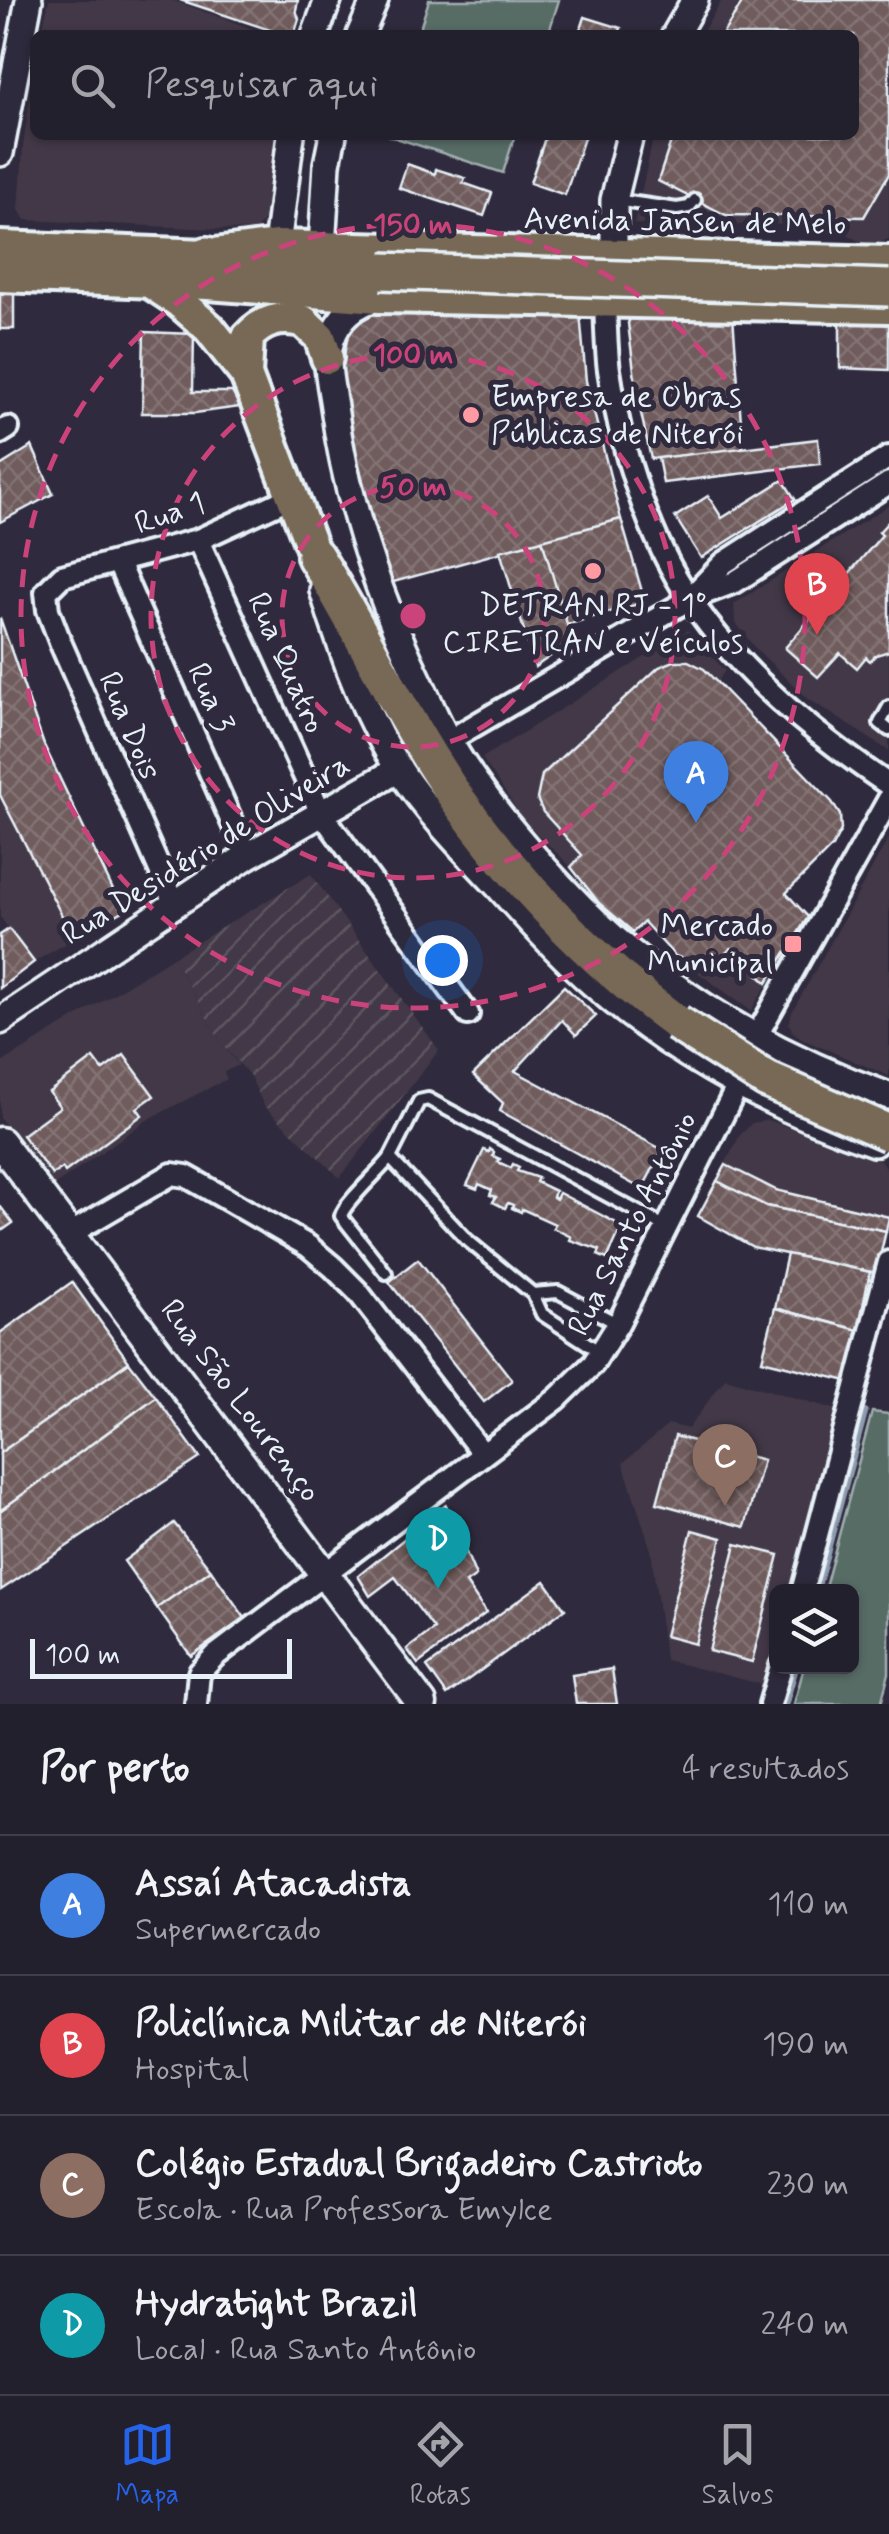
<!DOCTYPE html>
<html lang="pt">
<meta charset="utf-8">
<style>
:root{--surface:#23202e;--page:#2b2836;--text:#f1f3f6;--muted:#a3a3aa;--line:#403e4a;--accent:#2563eb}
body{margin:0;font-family:Mynerve,sans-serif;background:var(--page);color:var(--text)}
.controls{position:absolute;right:30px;bottom:30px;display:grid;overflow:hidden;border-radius:15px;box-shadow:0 2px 8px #0004}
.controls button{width:90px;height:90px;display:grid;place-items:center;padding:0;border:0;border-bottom:2px solid var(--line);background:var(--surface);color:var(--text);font:50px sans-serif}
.scale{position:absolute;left:30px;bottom:25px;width:262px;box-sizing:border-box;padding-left:10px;border:5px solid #e8f1f8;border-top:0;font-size:28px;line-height:35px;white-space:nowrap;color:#e8f1f8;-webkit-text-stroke:8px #2f2a3d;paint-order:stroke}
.you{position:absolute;left:442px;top:960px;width:35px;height:35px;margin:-25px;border:8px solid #fff;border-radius:50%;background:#1a73e8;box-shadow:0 0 0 15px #1a73e833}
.badge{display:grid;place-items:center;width:65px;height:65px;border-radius:50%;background:var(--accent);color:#fff;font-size:32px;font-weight:700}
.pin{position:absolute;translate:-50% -82px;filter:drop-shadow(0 2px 5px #0008)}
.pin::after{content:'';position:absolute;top:52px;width:35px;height:30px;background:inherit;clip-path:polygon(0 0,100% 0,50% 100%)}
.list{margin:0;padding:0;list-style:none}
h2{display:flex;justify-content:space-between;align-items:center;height:130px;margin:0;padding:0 40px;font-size:42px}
h2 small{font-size:32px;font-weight:400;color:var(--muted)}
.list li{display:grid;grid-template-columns:65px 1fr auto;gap:30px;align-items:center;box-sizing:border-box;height:140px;padding:0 40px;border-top:2px solid var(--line)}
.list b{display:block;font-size:38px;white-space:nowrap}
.list p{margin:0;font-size:32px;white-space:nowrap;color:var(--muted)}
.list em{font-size:32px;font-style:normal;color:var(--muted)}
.icon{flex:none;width:55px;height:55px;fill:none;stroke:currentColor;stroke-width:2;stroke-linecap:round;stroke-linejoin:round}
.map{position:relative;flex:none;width:889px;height:1704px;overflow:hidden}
.search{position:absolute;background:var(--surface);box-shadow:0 2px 8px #0004;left:30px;right:30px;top:30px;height:110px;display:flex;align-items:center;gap:25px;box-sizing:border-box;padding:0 35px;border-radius:15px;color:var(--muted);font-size:38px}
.sheet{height:690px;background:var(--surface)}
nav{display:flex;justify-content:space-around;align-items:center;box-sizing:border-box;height:140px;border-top:2px solid var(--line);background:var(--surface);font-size:28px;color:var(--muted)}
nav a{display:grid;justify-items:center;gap:5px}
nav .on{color:var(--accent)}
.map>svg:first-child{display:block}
.built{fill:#423946}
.industrial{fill:url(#industrial-furrows)}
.pitch{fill:#596c66;stroke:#a0aeaf;stroke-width:2.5}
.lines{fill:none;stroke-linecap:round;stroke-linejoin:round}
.stream{stroke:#8d9bae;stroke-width:5}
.building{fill:url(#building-cross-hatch);stroke:#e8f1f8;stroke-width:2.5}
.service-casing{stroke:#e8f1f8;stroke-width:18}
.minor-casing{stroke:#e8f1f8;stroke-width:28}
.tertiary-casing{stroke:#e8f1f8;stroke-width:32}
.secondary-casing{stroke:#e8f1f8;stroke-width:35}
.primary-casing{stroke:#e8f1f8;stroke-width:38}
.motorway-casing{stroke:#e8f1f8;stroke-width:42}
.service{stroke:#2f2a3d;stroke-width:10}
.minor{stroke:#2f2a3d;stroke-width:20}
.tertiary{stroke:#2f2a3d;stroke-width:25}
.secondary{stroke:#2f2a3d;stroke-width:28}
.primary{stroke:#776954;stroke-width:30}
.motorway{stroke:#776954;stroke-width:35}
.motorway-bridge-casing{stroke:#e8f1f8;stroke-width:42;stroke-linecap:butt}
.motorway-bridge{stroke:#776954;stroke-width:35}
.ring{fill:none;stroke:#ca437a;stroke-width:5;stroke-dasharray:18 12}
.poi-dot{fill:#ff9aa2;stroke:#2f2a3d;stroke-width:4}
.labels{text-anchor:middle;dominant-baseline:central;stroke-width:10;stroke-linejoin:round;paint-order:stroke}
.street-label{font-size:32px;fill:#e8f1f8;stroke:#2f2a3d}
.poi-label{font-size:32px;fill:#e8f1f8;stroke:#2f2a3d;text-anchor:start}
.centre{fill:#ca437a;stroke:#2f2a3d;stroke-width:5}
.ring-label{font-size:30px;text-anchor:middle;font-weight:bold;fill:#ca437a;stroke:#2f2a3d;stroke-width:10;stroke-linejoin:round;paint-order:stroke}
</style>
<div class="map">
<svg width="889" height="1704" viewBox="0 0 889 1704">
<defs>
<pattern id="industrial-furrows" width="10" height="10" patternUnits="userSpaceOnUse" patternTransform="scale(2.5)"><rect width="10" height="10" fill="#423946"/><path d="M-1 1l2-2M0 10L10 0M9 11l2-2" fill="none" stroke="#5d5661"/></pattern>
<pattern id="building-cross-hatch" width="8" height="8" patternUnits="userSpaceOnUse" patternTransform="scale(2.5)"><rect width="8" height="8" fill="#6f5b5c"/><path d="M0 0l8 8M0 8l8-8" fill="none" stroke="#847374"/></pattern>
</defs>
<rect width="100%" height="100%" fill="#2f2a3d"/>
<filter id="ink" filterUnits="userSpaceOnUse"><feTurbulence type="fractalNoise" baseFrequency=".01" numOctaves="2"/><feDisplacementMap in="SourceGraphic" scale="20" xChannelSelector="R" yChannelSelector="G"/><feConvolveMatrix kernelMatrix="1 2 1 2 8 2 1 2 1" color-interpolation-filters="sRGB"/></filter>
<g filter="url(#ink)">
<g class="built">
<polygon points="49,0 172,0 270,35 41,35"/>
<polygon points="722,0 889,0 889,239 879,243 858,241 840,229 752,223 715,229 634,224 654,135 854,135 854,35 701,35"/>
<polygon points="35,61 35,135 276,135 265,218 256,231 25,220 19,210 23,147"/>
<polygon points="889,505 889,751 807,698 755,648 735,622 734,604"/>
<polygon points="0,618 44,745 123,911 34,962 0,917"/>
<polygon points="688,630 725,671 717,682 832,802 840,815 832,847 787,892 808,917 751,1011 675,956 644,922 599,903 571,867 525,822 482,758"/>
<polygon points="889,838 889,1076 804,1040 792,1031 789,1023 792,1012"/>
<polygon points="173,957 221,1043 239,1065 224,1072 227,1079 147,1120 51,1188 0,1118 0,1064"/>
<polygon points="767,1120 868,1154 880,1160 889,1172 889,1220 876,1273 753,1247 698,1216 740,1135 752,1123"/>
<polygon points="725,1378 838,1410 790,1591 776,1592 776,1641 764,1685 665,1660 651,1550 623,1463 669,1424 688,1429"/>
</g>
<polygon class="industrial" points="311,874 439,1050 340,1178 264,1106 250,1076 221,1043 173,957"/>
<g class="pitch">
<polygon points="429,0 559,0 548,35 418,35"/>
<polygon points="387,135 515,135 503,173"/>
<polygon points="872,1412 889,1414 889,1673 881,1704 794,1704 804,1667 852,1666 852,1592 824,1591"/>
</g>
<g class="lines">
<g class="stream">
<polyline points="330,35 342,0"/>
<polyline points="817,1592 866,1411"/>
<polyline points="786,1704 797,1666"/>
</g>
</g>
<g class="building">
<polygon points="180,0 298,0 296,10 299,19 294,35 285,35"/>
<polygon points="744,0 889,0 889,174 864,217 726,215 658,181 673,135 854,135 854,35 722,35"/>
<polygon points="585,17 621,28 619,35 579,35"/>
<polygon points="546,135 585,135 565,195 530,183"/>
<polygon points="407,164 435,174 436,169 465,178 463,183 492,193 484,216 399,188"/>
<rect x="0" y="289" width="14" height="40"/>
<polygon points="395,307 580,313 586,381 621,519 390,583 354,448 341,372 349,329 369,312"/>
<polygon points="633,314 733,316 743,449 651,459 637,395 628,323"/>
<polygon points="840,320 889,323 889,370 840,368"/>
<polygon points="144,332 194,334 193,392 232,392 240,407 195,413 142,413"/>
<polygon points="818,439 820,464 663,483 658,458"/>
<polygon points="32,446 53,494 0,522 0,466"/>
<polygon points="783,480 795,499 701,558 675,517 708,496 722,518"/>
<polygon points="621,519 645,602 566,625 542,540"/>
<polygon points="889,521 889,651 876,655 870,661 866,657 857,668 840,653 818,677 785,648 882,535 879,532"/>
<polygon points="542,540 572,641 535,667 500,551"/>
<polygon points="0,618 44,745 123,911 74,939 0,795"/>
<polygon points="674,661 688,661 704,669 832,802 840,815 841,830 832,847 786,893 808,917 767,983 731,948 717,962 702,965 675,956 644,922 633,932 599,903 571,867 582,855 543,812 537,799 542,775 659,667"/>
<polygon points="9,929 34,962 0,988 0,935"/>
<polygon points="564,986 596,1016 576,1035 562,1020 515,1071 663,1150 642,1189 500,1111 503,1103 473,1075"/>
<polygon points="124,1055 154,1096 137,1108 142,1115 65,1172 62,1168 52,1175 22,1135 60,1107 49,1092 94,1058 103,1070"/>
<polygon points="490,1149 494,1152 493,1156 500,1159 498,1162 511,1168 513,1164 519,1167 517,1171 538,1178 536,1182 555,1191 553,1197 556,1199 559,1193 622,1226 607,1259 598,1255 600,1250 570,1240 571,1237 553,1228 555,1224 522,1209 521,1212 512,1208 513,1205 508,1203 505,1208 493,1202 496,1197 490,1195 492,1190 479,1184 477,1189 467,1185 484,1150 489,1152"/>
<polygon points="726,1165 776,1190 889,1217 886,1231 766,1206 717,1181"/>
<polygon points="717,1181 766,1206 886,1231 876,1273 753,1247 698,1216"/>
<polygon points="0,1206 13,1223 0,1232"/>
<polygon points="787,1254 870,1272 858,1330 775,1308"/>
<polygon points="418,1259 512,1380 484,1402 389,1282"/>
<polygon points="72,1282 129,1362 0,1453 0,1333"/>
<polygon points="775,1308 858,1330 847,1381 762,1360"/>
<polygon points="129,1362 156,1397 0,1511 0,1453"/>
<polygon points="156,1397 200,1458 1,1590 0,1511"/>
<polygon points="675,1436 763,1460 745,1527 657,1503"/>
<polygon points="446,1505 476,1576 466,1583 486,1613 418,1664 407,1649 434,1629 395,1577 370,1596 358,1576"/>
<polygon points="174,1523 211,1570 157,1608 124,1561"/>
<polygon points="692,1530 722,1538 695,1644 665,1636"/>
<polygon points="736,1544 779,1555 752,1662 709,1651"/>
<polygon points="211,1570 245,1618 191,1656 157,1608"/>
<polygon points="545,1581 565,1609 447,1695 427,1667"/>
<polygon points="612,1669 617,1704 576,1704 572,1675"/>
</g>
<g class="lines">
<g class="service-casing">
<g id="service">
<polyline points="615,200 677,209 689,207 695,200"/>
<polyline points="889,707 880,723 889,730"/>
<path d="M386,1273L341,1216C345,1202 379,1172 390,1158"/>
<polyline points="533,1294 558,1292 618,1324"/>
<polyline points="600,1352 542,1314 533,1294 467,1240 390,1158 419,1101 428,1099 666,1227"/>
</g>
</g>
<g class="minor-casing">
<g id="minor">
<path d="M605,302C606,324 606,348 609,370C619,443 648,538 690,599C741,675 814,734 889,785"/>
<polyline points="0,433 8,428"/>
<polyline points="198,540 320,811 468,1014"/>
<polyline points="118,563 247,856"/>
<polyline points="695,593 724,563 889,457"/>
<polyline points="448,741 690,599 735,582 889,483"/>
<polyline points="174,902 61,644 48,610 46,592 62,576 198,540 293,496"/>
<polyline points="68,1235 172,1174 186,1176 202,1185 308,1246 333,1267 358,1292 483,1454"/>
<polyline points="802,1592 889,1262"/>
<polyline points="196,1704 199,1673 215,1656 557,1399 593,1364 618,1324 738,1085 756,1037 889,799"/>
<polyline points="770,1704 781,1666"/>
</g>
</g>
<g class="tertiary-casing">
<g id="tertiary">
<polyline points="315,35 328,0"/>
<polyline points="360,35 375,0"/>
<polyline points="675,35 695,0"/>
<polyline points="0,153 29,0"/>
<polyline points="277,246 291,135"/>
<polyline points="322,248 327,164 333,135"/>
<polyline points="614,255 614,200 630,135"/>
<path d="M379,297C356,303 339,316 331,340C324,361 331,385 334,407C347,504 377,593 419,681C429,701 437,723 449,742C485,803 532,857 581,907C666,993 776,1056 889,1096"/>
<path d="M323,590C341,650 365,718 400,771C428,813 464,850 498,886C528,920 559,954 593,984C674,1055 772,1108 874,1143"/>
<polyline points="0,1021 247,856 399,769"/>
</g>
</g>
<g class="secondary-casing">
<polyline id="secondary" points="0,1142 422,1704"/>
</g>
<g class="primary-casing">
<g id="primary">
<polyline points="0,247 207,255 277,246 889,262"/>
<polyline points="0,276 208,284 379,297 889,307"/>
<polyline points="151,283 178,301 209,328 246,375 315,556"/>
<path d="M246,375L248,337C263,320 280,316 303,321L320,337L327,358"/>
</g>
</g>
<g class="motorway-casing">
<g id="motorway">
<polyline points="207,255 223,261 381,271"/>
<path d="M315,556C365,636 404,724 458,800C519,885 593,961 677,1023"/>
</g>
</g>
<use href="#service" class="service"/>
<use href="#minor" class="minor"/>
<use href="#tertiary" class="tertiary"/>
<use href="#secondary" class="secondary"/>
<use href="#primary" class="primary"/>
<use href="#motorway" class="motorway"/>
<g class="motorway-bridge-casing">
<g id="motorway-bridge">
<polyline points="381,271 889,288"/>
<polyline points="677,1023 767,1080 889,1133"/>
</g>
</g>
<use href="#motorway-bridge" class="motorway-bridge"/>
</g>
</g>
<g class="ring">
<circle cx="413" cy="616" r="131"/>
<circle cx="413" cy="616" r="262"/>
<circle cx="413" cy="616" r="392"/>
</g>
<g class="poi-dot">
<circle cx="471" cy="415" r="10"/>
<circle cx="593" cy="571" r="10"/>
<rect x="783" y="934" width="20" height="20" rx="5"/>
</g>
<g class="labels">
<g class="street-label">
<text transform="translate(685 222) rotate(1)">Avenida Jansen de Melo</text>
<text transform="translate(170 514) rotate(-19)">Rua 1</text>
<text transform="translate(286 663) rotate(66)">Rua Quatro</text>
<text transform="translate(210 698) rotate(66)">Rua 3</text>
<text transform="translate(129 726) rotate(67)">Rua Dois</text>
<text transform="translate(206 850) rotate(-32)">Rua Desidério de Oliveira</text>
<text transform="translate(633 1224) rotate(-63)">Rua Santo Antônio</text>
<text transform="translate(240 1401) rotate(53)">Rua São Lourenço</text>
</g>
<g class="poi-label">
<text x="491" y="397">Empresa de Obras<tspan x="491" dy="37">Públicas de Niterói</tspan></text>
<text x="593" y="606" text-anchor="middle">DETRAN RJ - 1º<tspan x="593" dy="37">CIRETRAN e Veículos</tspan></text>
<text x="773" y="926" text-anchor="end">Mercado<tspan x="773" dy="37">Municipal</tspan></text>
</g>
</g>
<circle cx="413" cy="616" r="15" class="centre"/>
<g class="ring-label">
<text x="413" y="234">150 m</text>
<text x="413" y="364">100 m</text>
<text x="413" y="496">50 m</text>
</g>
</svg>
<div class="controls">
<button><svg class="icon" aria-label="layers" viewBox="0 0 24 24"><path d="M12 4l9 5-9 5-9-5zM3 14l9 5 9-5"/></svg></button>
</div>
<div class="scale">100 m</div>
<div class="you"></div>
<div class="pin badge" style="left:696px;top:823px;background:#3f7fe0">A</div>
<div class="pin badge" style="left:817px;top:635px;background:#e0444e">B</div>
<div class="pin badge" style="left:725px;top:1506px;background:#8d6e63">C</div>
<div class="pin badge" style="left:438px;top:1589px;background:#0f9aa8">D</div>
<div class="search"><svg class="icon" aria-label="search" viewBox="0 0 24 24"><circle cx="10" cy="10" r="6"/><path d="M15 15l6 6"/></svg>Pesquisar aqui</div>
</div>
<section class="sheet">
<h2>Por perto<small>4 resultados</small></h2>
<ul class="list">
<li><span class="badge" style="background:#3f7fe0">A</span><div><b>Assaí Atacadista</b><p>Supermercado</p></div><em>110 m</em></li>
<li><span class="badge" style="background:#e0444e">B</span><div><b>Policlínica Militar de Niterói</b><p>Hospital</p></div><em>190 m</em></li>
<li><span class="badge" style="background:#8d6e63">C</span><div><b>Colégio Estadual Brigadeiro Castrioto</b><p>Escola · Rua Professora Emylce</p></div><em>230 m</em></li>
<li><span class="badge" style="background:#0f9aa8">D</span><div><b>Hydratight Brazil</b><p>Local · Rua Santo Antônio</p></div><em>240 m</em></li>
</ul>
</section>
<nav>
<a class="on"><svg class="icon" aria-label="map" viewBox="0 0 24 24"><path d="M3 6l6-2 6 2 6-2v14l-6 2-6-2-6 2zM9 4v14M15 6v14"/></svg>Mapa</a>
<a><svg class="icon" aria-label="directions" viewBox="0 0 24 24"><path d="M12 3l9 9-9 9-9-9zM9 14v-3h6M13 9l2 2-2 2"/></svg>Rotas</a>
<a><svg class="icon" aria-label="saved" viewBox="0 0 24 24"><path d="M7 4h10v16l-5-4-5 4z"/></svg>Salvos</a>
</nav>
